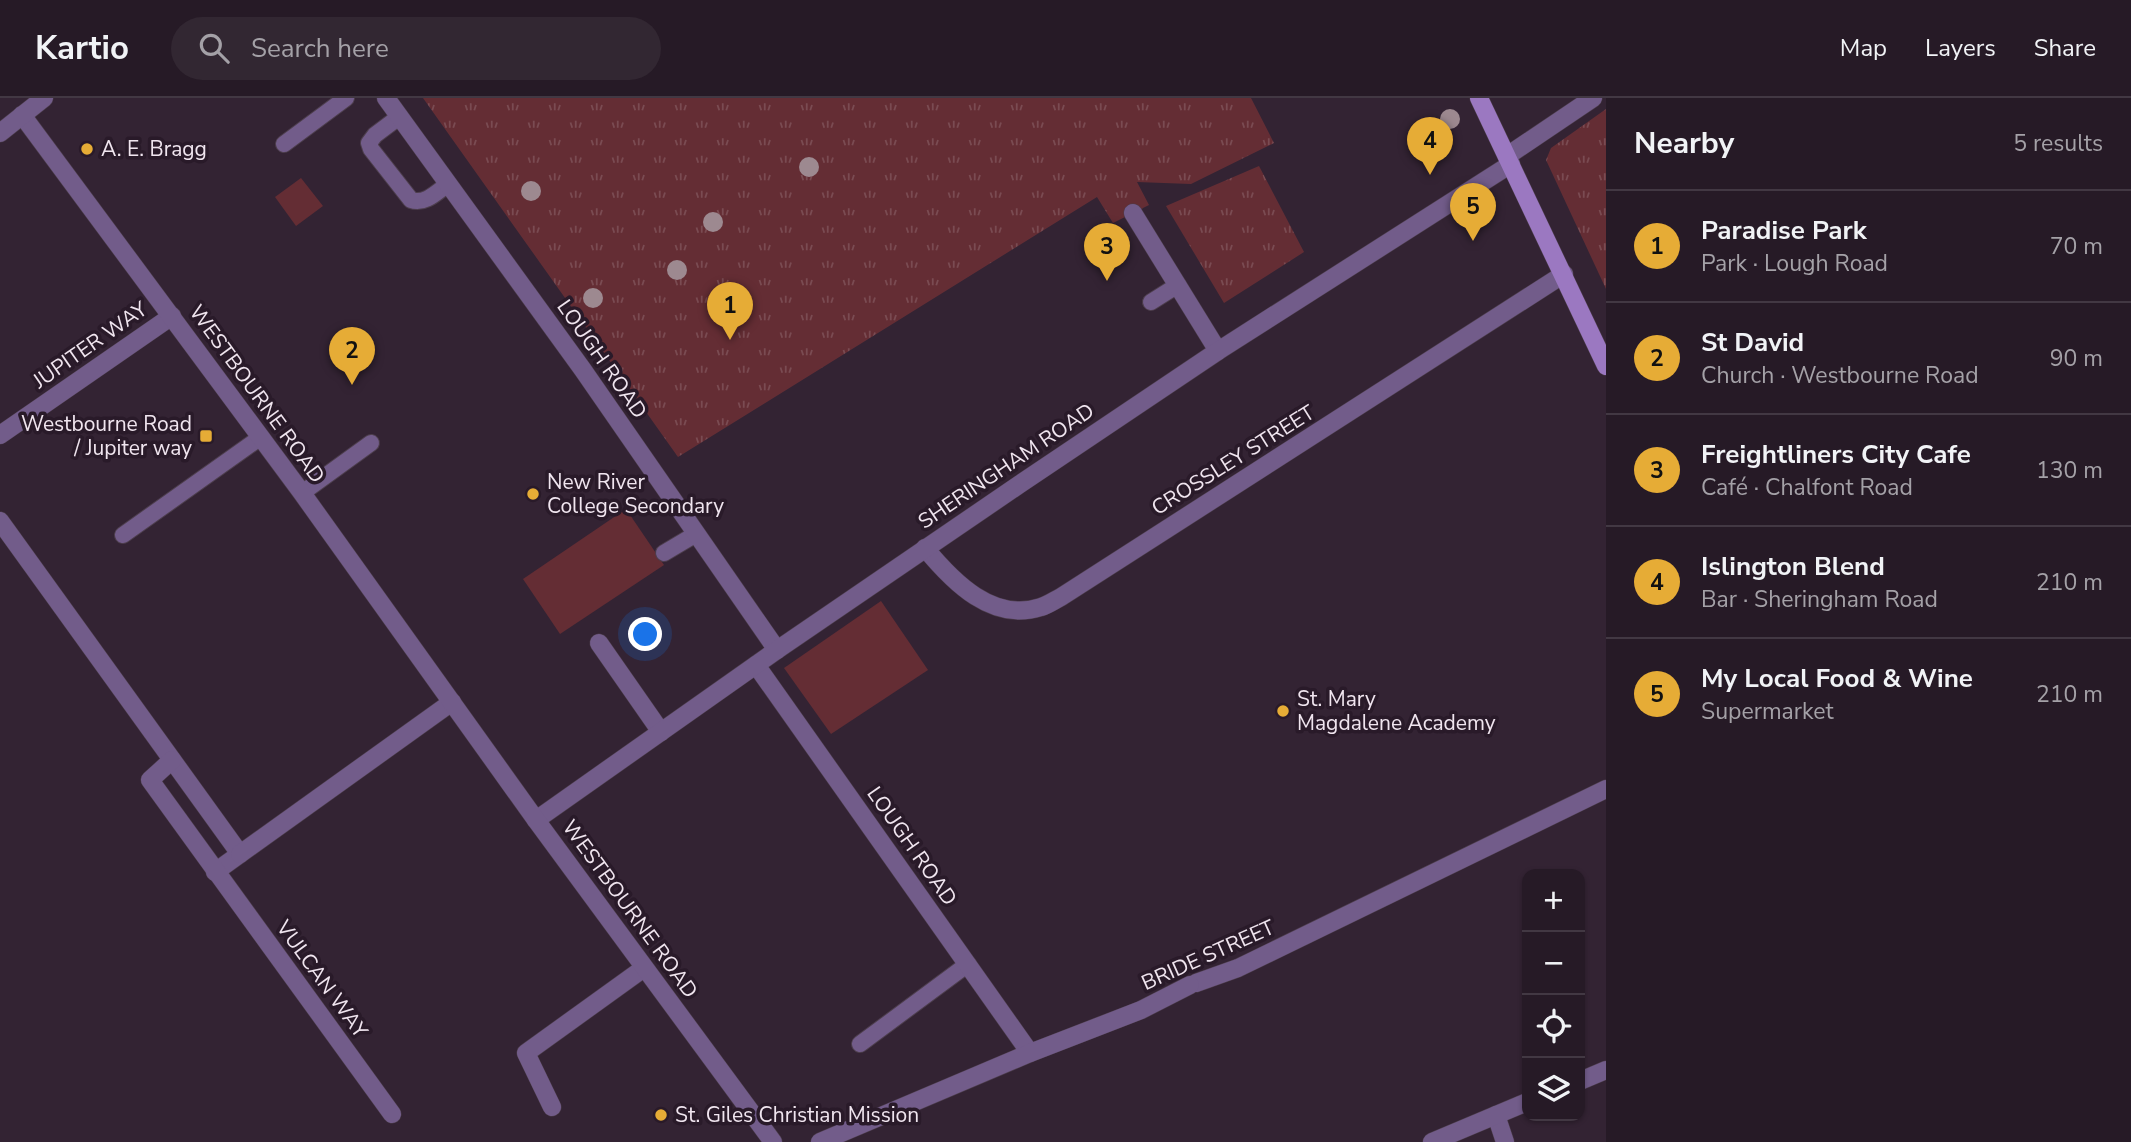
<!DOCTYPE html>
<meta charset="utf-8">
<style>
:root{--surface:#261a26;--page:#322732;--text:#f1f3f6;--muted:#a4a1a7;--line:#423843;--accent:#e6ac36}
body{margin:0;font-family:"Nunito Sans",sans-serif;background:var(--page);color:var(--text)}
.controls{position:absolute;right:21px;bottom:21px;display:grid;overflow:hidden;border-radius:14px;box-shadow:0 2px 5px #0004}
.controls button{width:63px;height:63px;display:grid;place-items:center;padding:0;border:0;border-bottom:2px solid var(--line);background:var(--surface);color:var(--text);font:35px sans-serif}
.you{position:absolute;left:646px;top:537px;width:24px;height:24px;margin:-18px;border:5px solid #fff;border-radius:50%;background:#1a73e8;box-shadow:0 0 0 10px #1a73e833}
.badge{display:grid;place-items:center;width:46px;height:46px;border-radius:50%;background:var(--accent);color:#111;font-size:23px;font-weight:700}
.pin{position:absolute;translate:-50% -58px;filter:drop-shadow(0 2px 4px #0008)}
.pin::after{content:'';position:absolute;top:37px;width:24px;height:21px;background:inherit;clip-path:polygon(0 0,100% 0,50% 100%)}
.list{margin:0;padding:0;list-style:none}
h2{display:flex;justify-content:space-between;align-items:center;height:91px;margin:0;padding:0 28px;font-size:30px}
h2 small{font-size:23px;font-weight:400;color:var(--muted)}
.list li{display:grid;grid-template-columns:46px 1fr auto;gap:21px;align-items:center;box-sizing:border-box;height:112px;padding:0 28px;border-top:2px solid var(--line)}
.list b{display:block;font-size:26px;white-space:nowrap}
.list p{margin:0;font-size:23px;white-space:nowrap;color:var(--muted)}
.list em{font-size:23px;font-style:normal;color:var(--muted)}
.icon{flex:none;width:38px;height:38px;fill:none;stroke:currentColor;stroke-width:2;stroke-linecap:round;stroke-linejoin:round}
.map{position:relative;flex:none;width:1606px;height:1044px;overflow:hidden}
header{display:flex;align-items:center;gap:42px;box-sizing:border-box;height:98px;padding:0 35px;background:var(--surface);border-bottom:2px solid var(--line)}
header strong{font-size:33px}
nav{display:flex;gap:38px;margin-inline-start:auto;font-size:24px}
.search{width:490px;height:63px;background:var(--page);display:flex;align-items:center;gap:18px;box-sizing:border-box;padding:0 24px;border-radius:38px;color:var(--muted);font-size:26px}
main{display:flex}
aside{flex:1;background:var(--surface)}
.map>svg:first-child{display:block}
.green{fill:#642d34}
.park{fill:url(#park-tufts)}
.lines{fill:none;stroke-linecap:round;stroke-linejoin:round}
.service-casing{stroke:#4d3e4d;stroke-width:18}
.pedestrian-casing{stroke:#4d3e4d;stroke-width:19}
.minor-casing{stroke:#4d3e4d;stroke-width:19}
.tertiary-casing{stroke:#4d3e4d;stroke-width:19}
.secondary-casing{stroke:#4d3e4d;stroke-width:19}
.service{stroke:#725c8a;stroke-width:16}
.pedestrian{stroke:#725c8a;stroke-width:18}
.minor{stroke:#725c8a;stroke-width:18}
.tertiary{stroke:#725c8a;stroke-width:18}
.secondary{stroke:#9b78c1;stroke-width:18}
.tree{fill:#9d8990}
.poi-dot{fill:#e6ac36;stroke:#291a29;stroke-width:2.5}
.labels{text-anchor:middle;dominant-baseline:central;stroke-width:7;stroke-linejoin:round;paint-order:stroke}
.poi-label{font-size:21px;fill:#f0e5ef;stroke:#291a29;text-anchor:start}
.street-label{font-size:21px;fill:#f0e5ef;stroke:#291a29}
</style>
<header>
<strong>Kartio</strong>
<div class="search"><svg class="icon" aria-label="search" viewBox="0 0 24 24"><circle cx="10" cy="10" r="6"/><path d="M15 15l6 6"/></svg>Search here</div>
<nav><a>Map</a><a>Layers</a><a>Share</a></nav>
</header>
<main>
<div class="map">
<svg width="1606" height="1044" viewBox="0 0 1606 1044">
<defs>
<pattern id="park-tufts" width="24" height="20" patternUnits="userSpaceOnUse" patternTransform="scale(1.75)"><rect width="24" height="20" fill="#642d34"/><path d="M3 7l-1-3M5 7V3M7 7l1-3M15 17l-1-3M17 17v-4M19 17l1-3" fill="none" stroke="#7a4b52"/></pattern>
</defs>
<rect width="100%" height="100%" fill="#332333"/>
<g class="green">
<polygon points="301,80 323,108 296,128 275,99"/>
<polygon points="626,411 664,467 560,536 523,481"/>
<polygon points="881,503 928,572 831,636 784,570"/>
</g>
<g class="park">
<polygon points="423,0 1251,0 1274,45 1191,86 1137,84 1149,107 1113,125 1097,99 678,359"/>
<polygon points="1606,11 1606,191 1546,62 1551,50"/>
<polygon points="1259,68 1304,154 1224,205 1166,108"/>
</g>
<g class="lines">
<g class="service-casing">
<g id="service">
<path d="M399,19L375,37L369,45L371,51L411,102C425,107 437,94 448,86"/>
<polyline points="284,46 346,0"/>
<polyline points="1151,204 1178,187"/>
<polyline points="302,395 371,345"/>
<polyline points="123,437 261,339"/>
<polyline points="664,455 696,436"/>
<polyline points="860,946 968,866"/>
</g>
</g>
<g class="pedestrian-casing">
<polyline id="pedestrian" points="599,545 661,634"/>
</g>
<g class="minor-casing">
<g id="minor">
<polyline points="386,0 583,272 777,552"/>
<polyline points="1507,58 1593,0"/>
<polyline points="1133,115 1218,253"/>
<polyline points="0,337 172,218"/>
<polyline points="0,423 240,756 215,774"/>
<path d="M925,450C953,484 993,525 1041,509C1048,507 1055,502 1061,499L1564,176"/>
<polyline points="756,567 1030,955"/>
<polyline points="172,662 150,682 392,1016"/>
<polyline points="536,722 777,552 1020,386 1218,253 1511,66"/>
<polyline points="240,756 452,604"/>
<polyline points="1196,885 1238,870 1606,691"/>
<polyline points="1580,983 1606,972"/>
<polyline points="552,1009 526,955 644,870"/>
<polyline points="1496,1017 1505,1044"/>
<polyline points="820,1044 1030,955 1141,912 1190,887"/>
<polyline points="1432,1044 1527,1004"/>
</g>
</g>
<g class="tertiary-casing">
<g id="tertiary">
<polyline points="22,17 302,395 536,722 773,1044"/>
<polyline points="0,35 44,0"/>
</g>
</g>
<g class="secondary-casing">
<polyline id="secondary" points="1479,0 1606,268"/>
</g>
<use href="#service" class="service"/>
<use href="#pedestrian" class="pedestrian"/>
<use href="#minor" class="minor"/>
<use href="#tertiary" class="tertiary"/>
<use href="#secondary" class="secondary"/>
</g>
<g class="tree">
<circle cx="1450" cy="21" r="10"/>
<circle cx="809" cy="69" r="10"/>
<circle cx="531" cy="93" r="10"/>
<circle cx="713" cy="124" r="10"/>
<circle cx="677" cy="172" r="10"/>
<circle cx="593" cy="200" r="10"/>
</g>
<g class="poi-dot">
<circle cx="87" cy="51" r="7"/>
<rect x="199" y="331" width="14" height="14" rx="3.5"/>
<circle cx="533" cy="396" r="7"/>
<circle cx="1283" cy="613" r="7"/>
<circle cx="661" cy="1017" r="7"/>
</g>
<g class="labels">
<g class="poi-label">
<text x="101" y="51">A. E. Bragg</text>
<text x="192" y="326" text-anchor="end">Westbourne Road<tspan x="192" dy="24">/ Jupiter way</tspan></text>
<text x="547" y="384">New River<tspan x="547" dy="24">College Secondary</tspan></text>
<text x="1297" y="601">St. Mary<tspan x="1297" dy="24">Magdalene Academy</tspan></text>
<text x="675" y="1017">St. Giles Christian Mission</text>
</g>
<g class="street-label">
<text transform="translate(90 247) rotate(-35)">JUPITER WAY</text>
<text transform="translate(602 261) rotate(55)">LOUGH ROAD</text>
<text transform="translate(257 296) rotate(54)">WESTBOURNE ROAD</text>
<text transform="translate(1233 362) rotate(-32)">CROSSLEY STREET</text>
<text transform="translate(1006 368) rotate(-34)">SHERINGHAM ROAD</text>
<text transform="translate(912 748) rotate(55)">LOUGH ROAD</text>
<text transform="translate(630 811) rotate(54)">WESTBOURNE ROAD</text>
<text transform="translate(1208 857) rotate(-24)">BRIDE STREET</text>
<text transform="translate(322 881) rotate(54)">VULCAN WAY</text>
</g>
</g>
</svg>
<div class="controls">
<button>+</button>
<button>−</button>
<button><svg class="icon" aria-label="locate" viewBox="0 0 24 24"><circle cx="12" cy="12" r="6"/><path d="M12 2v4M12 18v4M2 12h4M18 12h4"/></svg></button>
<button><svg class="icon" aria-label="layers" viewBox="0 0 24 24"><path d="M12 4l9 5-9 5-9-5zM3 14l9 5 9-5"/></svg></button>
</div>
<div class="you"></div>
<div class="pin badge" style="left:730px;top:242px">1</div>
<div class="pin badge" style="left:352px;top:287px">2</div>
<div class="pin badge" style="left:1107px;top:183px">3</div>
<div class="pin badge" style="left:1430px;top:77px">4</div>
<div class="pin badge" style="left:1473px;top:143px">5</div>
</div>
<aside>
<h2>Nearby<small>5 results</small></h2>
<ul class="list">
<li><span class="badge">1</span><div><b>Paradise Park</b><p>Park · Lough Road</p></div><em>70 m</em></li>
<li><span class="badge">2</span><div><b>St David</b><p>Church · Westbourne Road</p></div><em>90 m</em></li>
<li><span class="badge">3</span><div><b>Freightliners City Cafe</b><p>Café · Chalfont Road</p></div><em>130 m</em></li>
<li><span class="badge">4</span><div><b>Islington Blend</b><p>Bar · Sheringham Road</p></div><em>210 m</em></li>
<li><span class="badge">5</span><div><b>My Local Food &amp; Wine</b><p>Supermarket</p></div><em>210 m</em></li>
</ul>
</aside>
</main>
